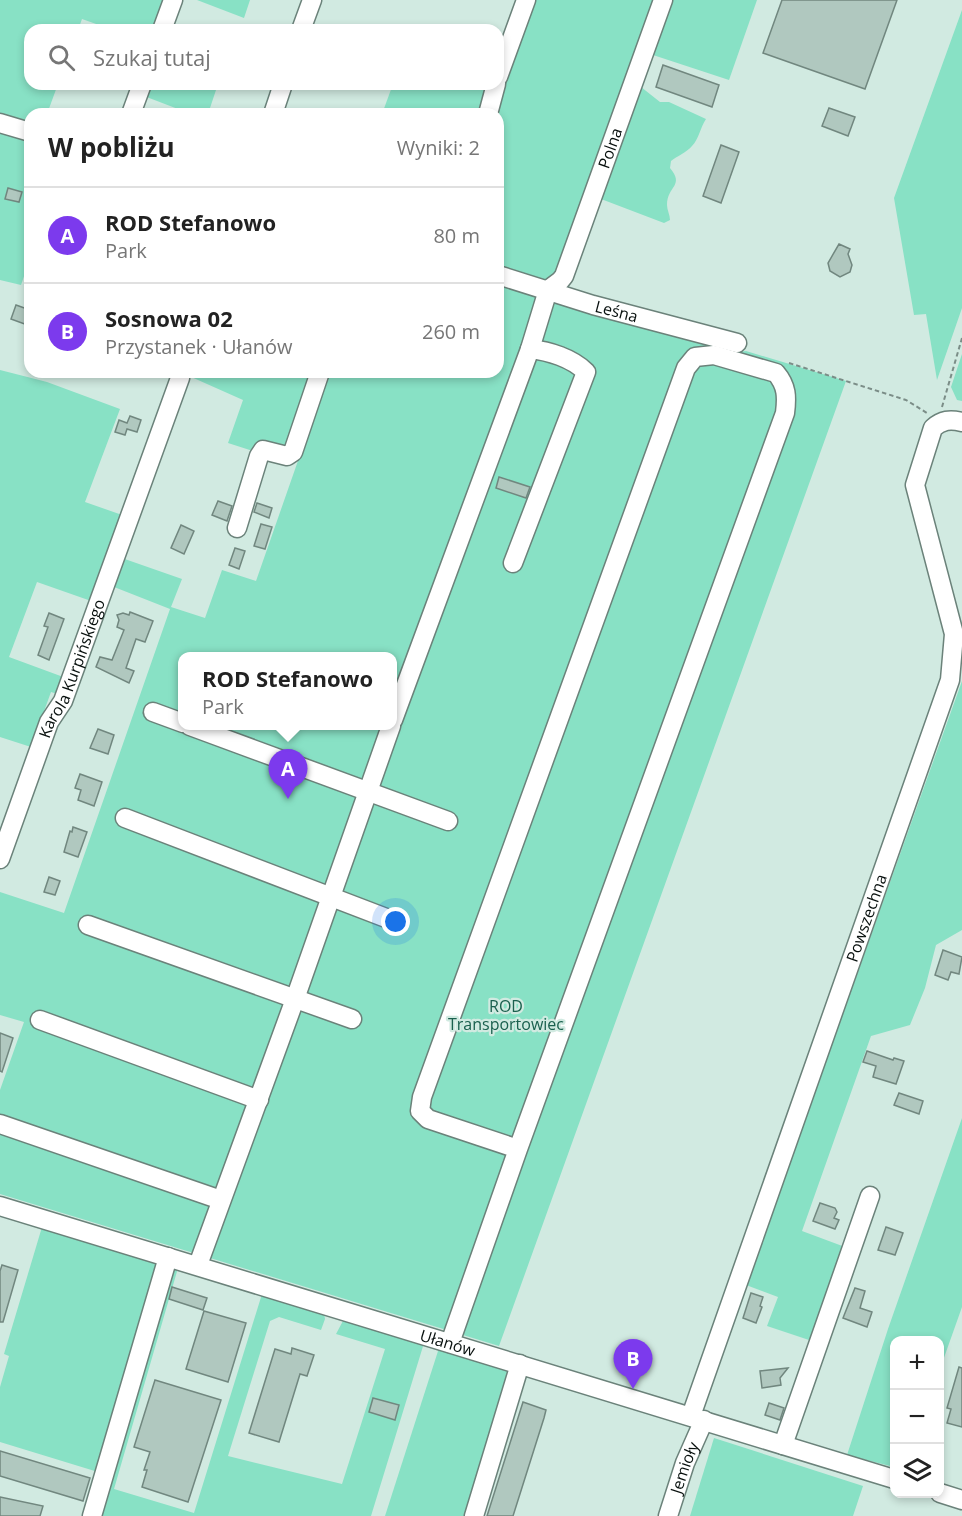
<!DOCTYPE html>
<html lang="pl">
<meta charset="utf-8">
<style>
:root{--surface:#fff;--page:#f2f2f2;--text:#222;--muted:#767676;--line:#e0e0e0;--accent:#7c3aed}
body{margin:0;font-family:"Open Sans",sans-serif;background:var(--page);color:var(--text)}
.controls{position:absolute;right:18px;bottom:18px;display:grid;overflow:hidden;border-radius:12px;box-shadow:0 3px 9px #0003}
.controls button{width:54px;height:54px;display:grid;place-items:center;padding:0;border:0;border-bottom:2px solid var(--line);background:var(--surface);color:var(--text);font:30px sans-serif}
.you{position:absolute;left:396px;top:922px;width:21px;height:21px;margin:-15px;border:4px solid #fff;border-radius:50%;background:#1a73e8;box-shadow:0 0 0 9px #1a73e833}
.badge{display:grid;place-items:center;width:39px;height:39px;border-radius:50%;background:var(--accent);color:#fff;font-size:20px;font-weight:700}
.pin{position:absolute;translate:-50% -50px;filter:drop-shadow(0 2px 3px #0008)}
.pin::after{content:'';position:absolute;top:32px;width:21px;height:18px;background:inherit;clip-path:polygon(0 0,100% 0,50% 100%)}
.popup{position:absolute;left:178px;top:652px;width:219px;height:78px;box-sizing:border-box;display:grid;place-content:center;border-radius:12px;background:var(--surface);filter:drop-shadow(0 2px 4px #0005);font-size:20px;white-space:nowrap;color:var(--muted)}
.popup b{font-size:22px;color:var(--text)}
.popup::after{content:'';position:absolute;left:50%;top:100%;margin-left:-12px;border:12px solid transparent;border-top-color:var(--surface)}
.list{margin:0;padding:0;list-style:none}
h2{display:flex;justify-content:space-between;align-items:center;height:78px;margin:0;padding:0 24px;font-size:26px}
h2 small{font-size:20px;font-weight:400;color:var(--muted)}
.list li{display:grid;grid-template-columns:39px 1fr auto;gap:18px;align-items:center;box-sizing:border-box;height:96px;padding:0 24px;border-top:2px solid var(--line)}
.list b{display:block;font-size:22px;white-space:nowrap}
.list p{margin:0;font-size:20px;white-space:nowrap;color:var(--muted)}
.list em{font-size:20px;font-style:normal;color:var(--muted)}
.icon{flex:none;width:33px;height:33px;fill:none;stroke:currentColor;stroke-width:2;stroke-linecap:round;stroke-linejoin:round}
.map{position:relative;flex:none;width:962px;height:1516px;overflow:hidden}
.search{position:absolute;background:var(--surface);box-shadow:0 3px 9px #0003;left:24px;top:24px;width:480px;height:66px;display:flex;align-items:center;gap:15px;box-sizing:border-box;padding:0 21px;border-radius:18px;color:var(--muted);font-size:22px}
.panel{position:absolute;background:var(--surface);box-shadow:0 3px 9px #0003;left:24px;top:108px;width:480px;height:270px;border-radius:18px}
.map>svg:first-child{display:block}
.green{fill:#88e1c5;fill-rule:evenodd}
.building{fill:#b0c8bf;stroke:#71877f;stroke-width:1.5}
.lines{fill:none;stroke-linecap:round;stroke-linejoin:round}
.minor-casing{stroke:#6b827a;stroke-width:21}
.path{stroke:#7b8d87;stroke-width:2;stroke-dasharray:4.5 3;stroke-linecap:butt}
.minor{stroke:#fff;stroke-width:18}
.labels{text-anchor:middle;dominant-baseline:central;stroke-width:4.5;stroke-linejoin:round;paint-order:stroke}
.street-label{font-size:16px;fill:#08100e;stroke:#d1eae1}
.park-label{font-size:16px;fill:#1a604e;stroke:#d1eae1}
</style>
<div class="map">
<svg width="962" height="1516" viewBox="0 0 962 1516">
<rect width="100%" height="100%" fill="#d1eae1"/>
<g class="green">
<polygon points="0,0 169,0 158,30 113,30 82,19 78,30 30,30 30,84 58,84 47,114 30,114 30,128 0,118"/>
<polygon points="197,0 250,0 244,18"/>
<polygon points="534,0 653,0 556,274 540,282 498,270 498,114 493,114"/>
<polygon points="672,0 757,0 729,80 653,55"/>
<polygon points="962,10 962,308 937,380 926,314 914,315 894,198"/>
<polygon points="149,84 218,84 208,114 191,114 144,96"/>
<polygon points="393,84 491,84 480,114 382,114"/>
<path d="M641,87L660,102H669L706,119C700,128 699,139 692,146C686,153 677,156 671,161L670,168C685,186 667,186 667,205C667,210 670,215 670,220L664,223L601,199Z"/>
<polygon points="0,129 30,139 30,259 21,285 0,280"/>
<path d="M498,284L731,346L739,352L746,351L846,381L499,1346L0,1194V1090L24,1022L0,1015V892L64,913L170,609L109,585L119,557L182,579L171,607L205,618L222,570L256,581L329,372H498ZM183,656H393V726H183Z"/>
<polygon points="962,354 962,401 957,400 951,387"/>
<polygon points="0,370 47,382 120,409 85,502 125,516 94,602 37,582 9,657 66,678 61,695 51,692 31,747 0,737"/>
<polygon points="180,372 316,372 290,445 283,450 260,441 256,452 228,443 243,400"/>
<polygon points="962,681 962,930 936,945 925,988 910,1025 871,1036 802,1231 845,1247 812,1341 767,1326 778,1297 746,1285"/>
<polygon points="962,1118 962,1307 940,1369 940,1340 894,1340 894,1467 847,1455 888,1329"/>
<polygon points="42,1227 160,1263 98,1472 0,1442 0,1387 9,1356 4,1354"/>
<polygon points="170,1266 178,1268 114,1489 194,1513 262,1294 324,1313 325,1319 321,1330 279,1317 270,1321 228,1456 342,1484 385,1349 336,1334 344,1319 424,1343 371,1516 98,1516"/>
<polygon points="439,1348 513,1370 470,1516 385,1516"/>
<polygon points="714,1438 863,1486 853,1516 690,1516"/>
</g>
<g class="building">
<polygon points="782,0 897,0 865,89 763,53"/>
<polygon points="663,65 719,85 712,107 656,87"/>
<polygon points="829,108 855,117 848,136 822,126"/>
<polygon points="721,145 739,152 721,203 703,196"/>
<polygon points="8,188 22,192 19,202 5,199"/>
<polygon points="839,244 850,249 848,254 852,265 850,272 840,277 830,271 828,263"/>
<polygon points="16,305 30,310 30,326 11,319"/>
<polygon points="130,416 141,420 137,432 127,429 125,435 115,432 119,420 127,423"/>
<polygon points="499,477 530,487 526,498 496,488"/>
<polygon points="218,501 232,506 227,521 212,515"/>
<polygon points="257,503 272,508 269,518 254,512"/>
<polygon points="261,524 272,527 265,549 254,546"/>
<polygon points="181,525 194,531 184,554 171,548"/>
<polygon points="235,548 245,551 239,569 229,565"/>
<polygon points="130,612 153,621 145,642 136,639 126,668 134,671 129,683 96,667 100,657 112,660 124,630 117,627 119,620 117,615 123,613 129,615"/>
<polygon points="49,613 64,619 49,660 38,655 48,627 44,626"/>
<polygon points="98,729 114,735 108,754 90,748"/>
<polygon points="80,774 102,782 94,806 78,800 81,790 75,788"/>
<polygon points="73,827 87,832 78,857 64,852 70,831 72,832"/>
<polygon points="49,877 60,881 55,895 44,892"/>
<polygon points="943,950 962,957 959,974 951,972 948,980 935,975"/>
<polygon points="0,1033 13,1038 2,1072 0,1071"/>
<polygon points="867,1051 893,1060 894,1058 904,1061 896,1084 873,1077 876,1066 863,1062"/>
<polygon points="899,1093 923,1101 919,1114 894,1105"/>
<polygon points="820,1203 835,1208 837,1212 834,1218 839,1220 835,1229 813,1221"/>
<polygon points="886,1227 903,1233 895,1255 878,1250"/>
<polygon points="2,1265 18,1270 3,1322 0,1322 0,1271"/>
<polygon points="172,1287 207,1298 203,1310 169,1299"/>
<polygon points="855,1288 865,1291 860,1308 872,1312 867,1327 843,1318"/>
<polygon points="751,1293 763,1297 760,1306 762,1307 756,1323 743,1318"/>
<polygon points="204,1311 246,1323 228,1382 186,1369"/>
<polygon points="292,1348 314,1355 307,1376 300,1374 279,1442 249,1433 275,1349 291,1354"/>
<polygon points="959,1367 962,1368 962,1427 947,1423 951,1409 947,1408"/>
<polygon points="788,1368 780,1378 781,1385 762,1388 760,1371"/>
<polygon points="155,1380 221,1400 188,1502 142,1487 147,1470 144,1470 150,1452 134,1447"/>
<polygon points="373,1398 399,1405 395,1420 369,1412"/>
<polygon points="523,1402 546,1410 544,1418 513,1516 487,1516"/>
<polygon points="769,1403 784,1408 780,1420 765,1415"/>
<polygon points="0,1451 90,1478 83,1501 0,1476"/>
<polygon points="0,1497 43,1506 40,1516 0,1516"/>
</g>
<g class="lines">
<g class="minor-casing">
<g id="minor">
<polyline points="162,30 173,0"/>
<polyline points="301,30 312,0"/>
<polyline points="498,77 526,0"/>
<polyline points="131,114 142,84"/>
<polyline points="273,114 283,84"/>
<polyline points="488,114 496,84"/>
<polyline points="0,123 30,132"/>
<path id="s1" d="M498,275L593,305L737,343"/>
<path id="s2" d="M530,349L548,290L560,281L564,276L663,0"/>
<polyline points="237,528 259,456 263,450 287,456 293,452 320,372"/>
<polyline points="153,712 183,723"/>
<path d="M393,720L530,349C549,351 572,358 586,372L513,563"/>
<polyline points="190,726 448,821"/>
<polyline points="125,818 394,921"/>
<path id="s3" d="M0,859L49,722L63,701L180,378"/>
<polyline points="88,925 352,1019"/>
<polyline points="40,1020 259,1100"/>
<polyline points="0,1124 221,1200"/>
<path id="s4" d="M0,1206L894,1479"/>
<polyline points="198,1265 295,999 391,726"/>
<path d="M450,1343L518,1149L785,413C787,397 787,386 776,373L714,355L695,357L686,368L422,1097L420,1111L428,1119L518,1149"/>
<path id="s5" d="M691,1416L950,680L954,634L915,485L933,428C942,420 950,419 962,422"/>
<polyline points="783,1445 870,1196"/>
<polyline points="940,1493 962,1500"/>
<polyline points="92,1516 168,1257"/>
<polyline points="474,1516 520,1364"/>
<path id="s6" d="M668,1516L685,1463L704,1420"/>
</g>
</g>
<g class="path">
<polyline points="789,363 906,400 927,413"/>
<polyline points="942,407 962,338"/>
</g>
<use href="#minor" class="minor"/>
</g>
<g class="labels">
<g class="street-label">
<text stroke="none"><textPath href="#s2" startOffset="219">Polna</textPath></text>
<text stroke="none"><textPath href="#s1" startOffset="124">Leśna</textPath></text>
<text stroke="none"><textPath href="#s3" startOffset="204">Karola Kurpińskiego</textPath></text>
<text stroke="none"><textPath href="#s5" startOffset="528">Powszechna</textPath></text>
<text stroke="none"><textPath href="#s4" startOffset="468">Ułanów</textPath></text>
<text stroke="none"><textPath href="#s6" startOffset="51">Jemioły</textPath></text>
</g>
<g class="park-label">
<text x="506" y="1006">ROD<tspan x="506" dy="18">Transportowiec</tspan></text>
</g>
</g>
</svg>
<div class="controls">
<button>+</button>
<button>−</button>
<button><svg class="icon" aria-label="layers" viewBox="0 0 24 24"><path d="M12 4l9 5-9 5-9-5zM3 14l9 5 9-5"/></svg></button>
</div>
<div class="you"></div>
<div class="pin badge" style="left:288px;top:799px">A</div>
<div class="popup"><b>ROD Stefanowo</b>Park</div>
<div class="pin badge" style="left:633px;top:1389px">B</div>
<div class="search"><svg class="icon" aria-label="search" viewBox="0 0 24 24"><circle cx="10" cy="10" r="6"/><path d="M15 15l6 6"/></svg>Szukaj tutaj</div>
<section class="panel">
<h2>W pobliżu<small>Wyniki: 2</small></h2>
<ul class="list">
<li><span class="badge">A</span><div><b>ROD Stefanowo</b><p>Park</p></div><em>80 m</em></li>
<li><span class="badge">B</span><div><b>Sosnowa 02</b><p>Przystanek · Ułanów</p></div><em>260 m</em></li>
</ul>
</section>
</div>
